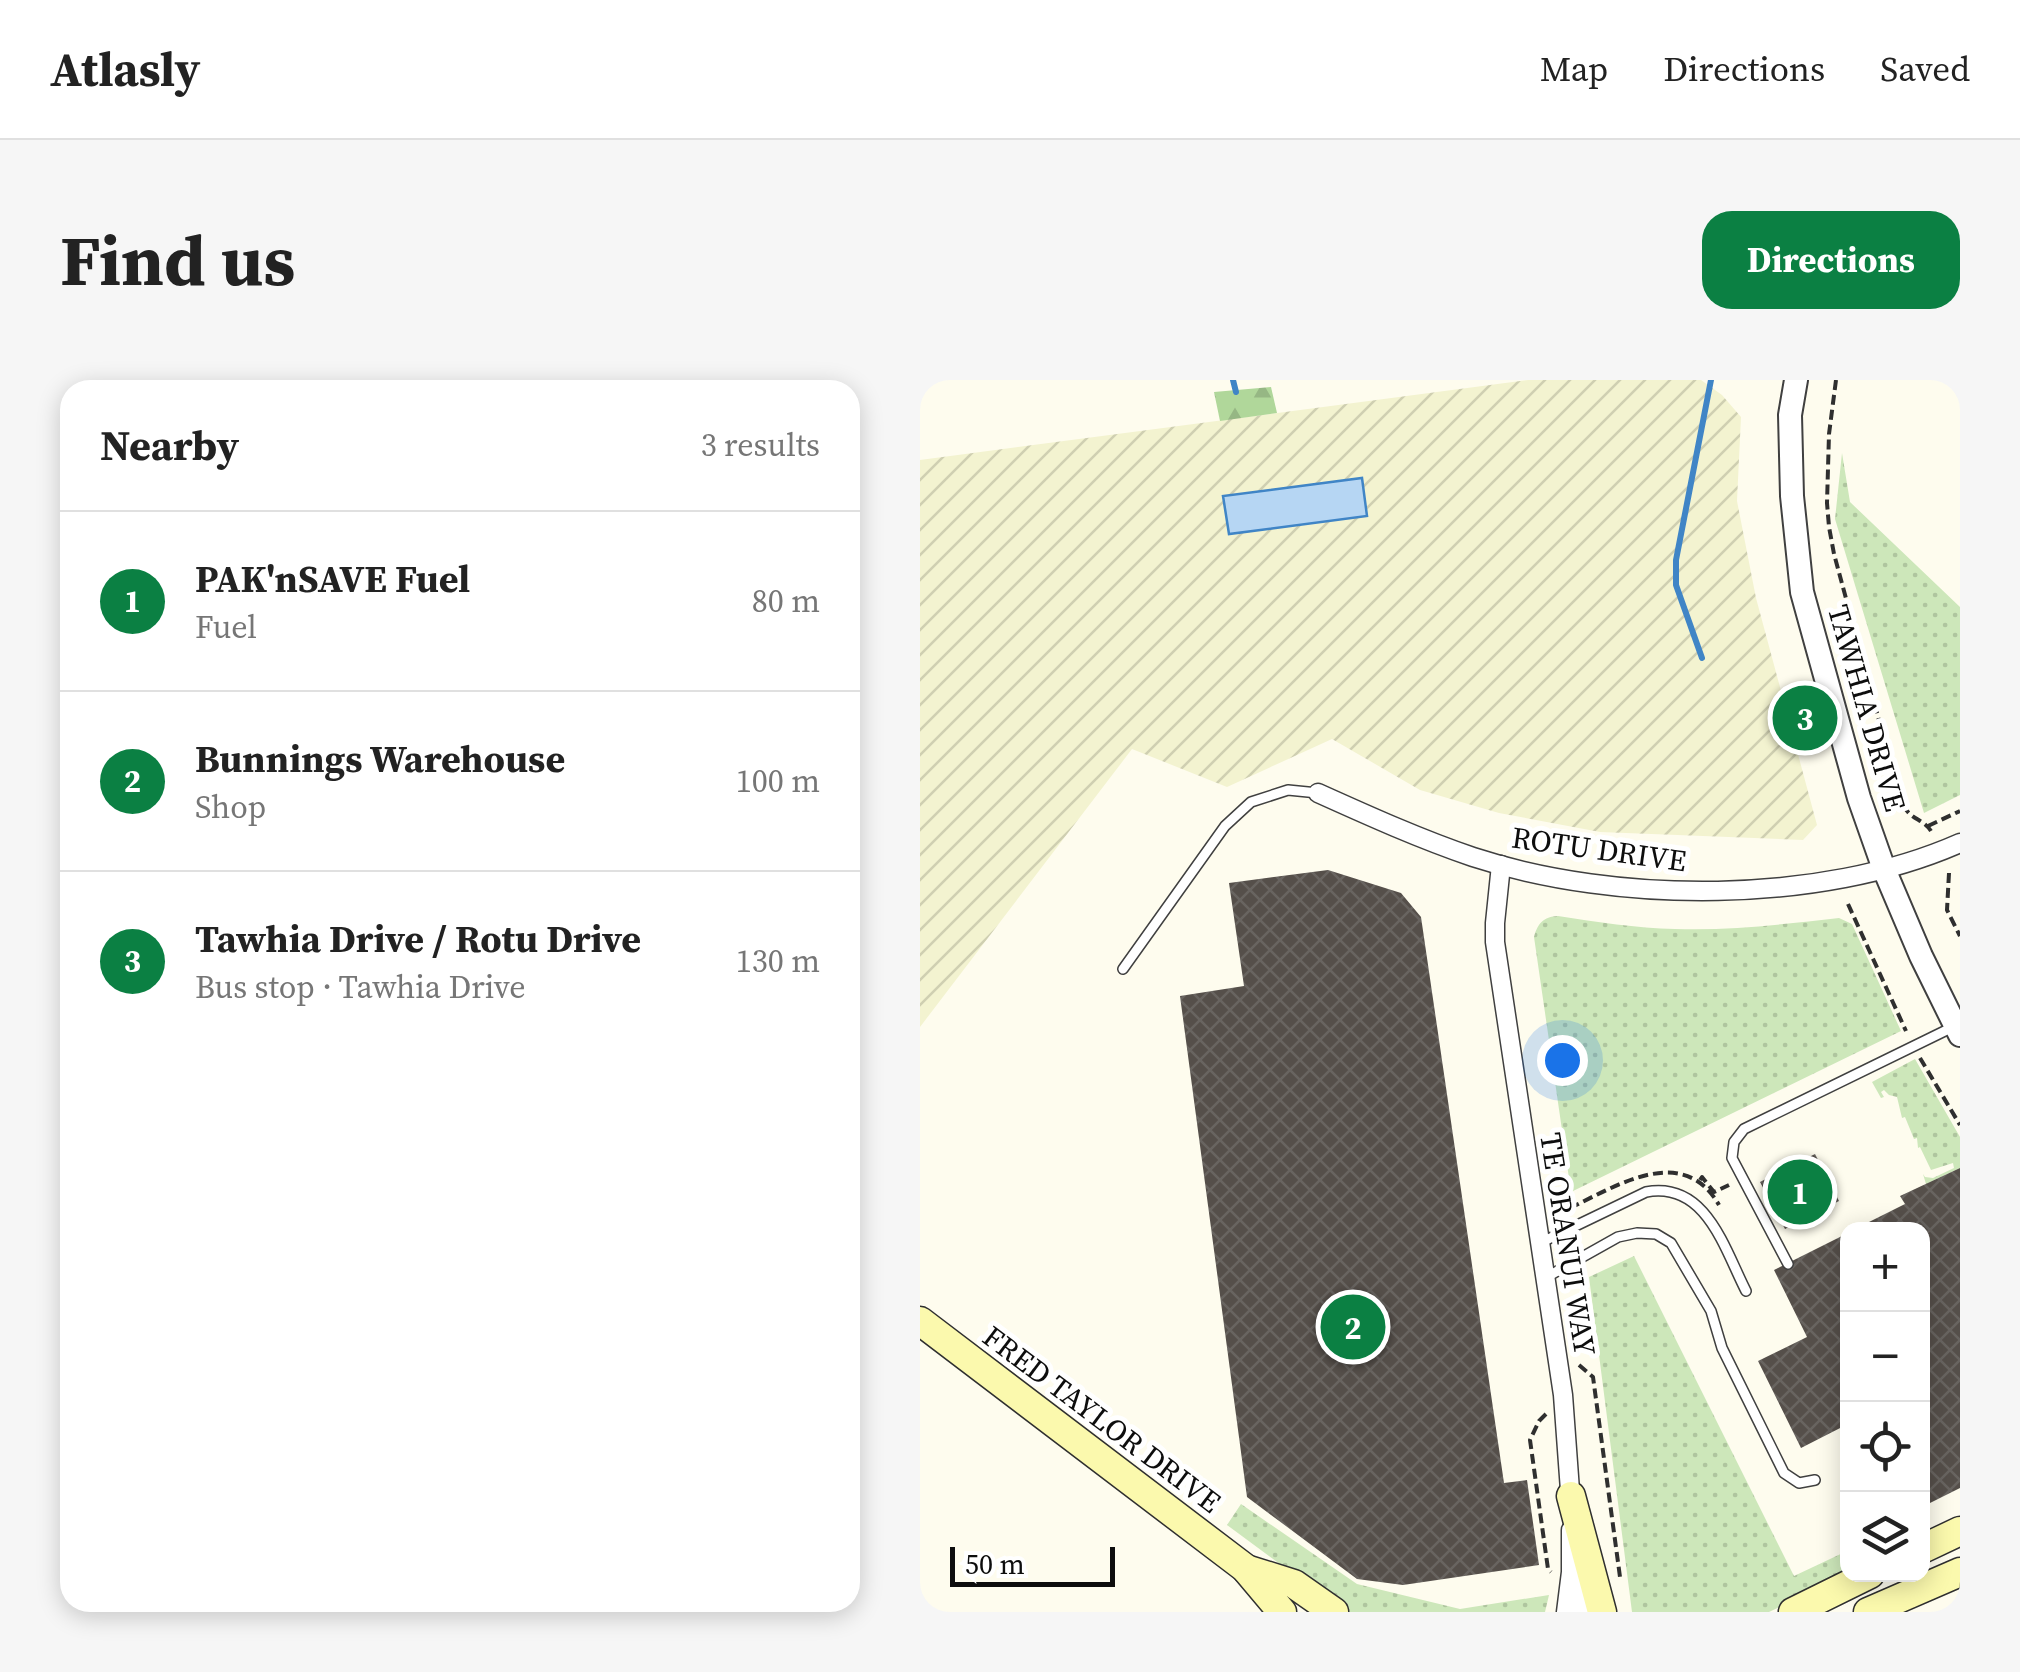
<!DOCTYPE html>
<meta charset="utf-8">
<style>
:root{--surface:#fff;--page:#f6f6f6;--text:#222;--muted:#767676;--line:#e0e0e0;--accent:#0b8043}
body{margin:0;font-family:"Source Serif 4",serif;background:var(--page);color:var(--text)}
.controls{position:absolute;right:30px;bottom:30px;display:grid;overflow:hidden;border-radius:20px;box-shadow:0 5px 25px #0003}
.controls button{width:90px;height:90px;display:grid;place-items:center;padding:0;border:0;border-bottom:2px solid var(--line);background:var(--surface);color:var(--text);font:50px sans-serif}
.scale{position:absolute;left:30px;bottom:25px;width:165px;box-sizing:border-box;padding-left:10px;border:5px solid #0d0d0d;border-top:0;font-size:28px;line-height:35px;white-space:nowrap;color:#0d0d0d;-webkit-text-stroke:8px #fff;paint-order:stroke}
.you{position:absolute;left:642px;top:680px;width:35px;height:35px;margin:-25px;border:8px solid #fff;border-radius:50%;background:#1a73e8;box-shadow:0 0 0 15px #1a73e833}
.badge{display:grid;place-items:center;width:65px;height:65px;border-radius:50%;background:var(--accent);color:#fff;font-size:32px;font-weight:700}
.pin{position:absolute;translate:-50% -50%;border:5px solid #fff;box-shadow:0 2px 10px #0006}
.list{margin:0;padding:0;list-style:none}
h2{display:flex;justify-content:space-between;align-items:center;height:130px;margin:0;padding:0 40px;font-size:42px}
h2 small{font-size:32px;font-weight:400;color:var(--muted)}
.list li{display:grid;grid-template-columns:65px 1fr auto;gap:30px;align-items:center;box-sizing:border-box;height:180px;padding:0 40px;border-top:2px solid var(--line)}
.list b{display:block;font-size:38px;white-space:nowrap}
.list p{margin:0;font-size:32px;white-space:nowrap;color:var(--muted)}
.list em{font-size:32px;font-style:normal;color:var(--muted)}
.icon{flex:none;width:55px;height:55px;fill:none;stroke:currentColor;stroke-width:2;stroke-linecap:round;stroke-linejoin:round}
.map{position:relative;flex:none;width:1040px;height:1232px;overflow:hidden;border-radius:30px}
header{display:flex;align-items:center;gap:60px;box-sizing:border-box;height:140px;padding:0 50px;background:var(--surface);border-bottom:2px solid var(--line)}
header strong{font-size:48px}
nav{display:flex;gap:55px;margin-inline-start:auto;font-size:35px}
.intro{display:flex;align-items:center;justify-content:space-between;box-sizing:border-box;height:240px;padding:0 60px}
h1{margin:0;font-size:70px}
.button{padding:25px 45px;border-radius:30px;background:var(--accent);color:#fff;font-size:35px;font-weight:700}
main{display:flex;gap:60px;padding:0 60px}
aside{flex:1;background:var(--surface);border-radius:30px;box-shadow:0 5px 25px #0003}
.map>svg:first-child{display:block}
.farmland{fill:url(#farmland-furrows)}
.grass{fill:url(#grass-dots)}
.forest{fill:url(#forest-firs)}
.water{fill:#b6d6f3;stroke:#4085c6;stroke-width:2.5}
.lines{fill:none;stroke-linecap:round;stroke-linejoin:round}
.stream{stroke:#4085c6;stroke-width:6}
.building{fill:url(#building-cross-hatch)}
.service-casing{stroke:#404040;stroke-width:12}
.minor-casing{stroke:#404040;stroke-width:21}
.tertiary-casing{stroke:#404040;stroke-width:26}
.secondary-casing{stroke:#2f2f2f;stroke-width:31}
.path{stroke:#2f2f2f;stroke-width:4;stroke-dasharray:10 5;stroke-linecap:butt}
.service{stroke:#fff;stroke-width:9}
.minor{stroke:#fff;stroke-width:18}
.tertiary{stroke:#fff;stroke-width:22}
.secondary{stroke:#fbf9ad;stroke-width:28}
.labels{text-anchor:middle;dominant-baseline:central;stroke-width:10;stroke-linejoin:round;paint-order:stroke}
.street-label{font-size:30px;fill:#0d0d0d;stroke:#fff}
</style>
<header>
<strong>Atlasly</strong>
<nav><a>Map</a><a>Directions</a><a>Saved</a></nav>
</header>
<div class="intro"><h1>Find us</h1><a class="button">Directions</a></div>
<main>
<aside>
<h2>Nearby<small>3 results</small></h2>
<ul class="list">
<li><span class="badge">1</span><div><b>PAK'nSAVE Fuel</b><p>Fuel</p></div><em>80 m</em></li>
<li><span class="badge">2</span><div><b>Bunnings Warehouse</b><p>Shop</p></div><em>100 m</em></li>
<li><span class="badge">3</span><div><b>Tawhia Drive / Rotu Drive</b><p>Bus stop · Tawhia Drive</p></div><em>130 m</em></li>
</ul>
</aside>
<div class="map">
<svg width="1040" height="1232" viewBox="0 0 1040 1232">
<defs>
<pattern id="farmland-furrows" width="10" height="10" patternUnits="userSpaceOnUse" patternTransform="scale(2.5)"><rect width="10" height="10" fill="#f3f3d0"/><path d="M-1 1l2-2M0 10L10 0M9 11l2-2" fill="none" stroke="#cfcfb1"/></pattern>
<pattern id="grass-dots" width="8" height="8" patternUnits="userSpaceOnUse" patternTransform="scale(2.5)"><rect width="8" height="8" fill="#cde7ba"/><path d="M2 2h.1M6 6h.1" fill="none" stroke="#afc59f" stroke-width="1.8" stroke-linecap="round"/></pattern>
<pattern id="forest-firs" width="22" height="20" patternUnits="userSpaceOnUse" patternTransform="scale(2.5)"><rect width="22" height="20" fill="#b0d79a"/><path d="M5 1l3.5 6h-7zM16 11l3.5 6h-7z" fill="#96b784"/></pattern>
<pattern id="building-cross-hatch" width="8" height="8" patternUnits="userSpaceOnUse" patternTransform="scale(2.5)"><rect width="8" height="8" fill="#554f4a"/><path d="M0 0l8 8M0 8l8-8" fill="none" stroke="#686460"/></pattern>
</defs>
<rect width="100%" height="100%" fill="#fefcee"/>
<polygon class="farmland" points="608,0 781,0 802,15 821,37 817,121 836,218 897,445 883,460 680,452 579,433 500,410 412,359 307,407 212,369 0,647 0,80"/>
<g class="grass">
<polygon points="922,73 930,122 1040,227 1040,415 1004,433 915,139"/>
<path d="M638,536C677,542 716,548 755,549C810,551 864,544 919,538L932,544L981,651L651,812L614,557C618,543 623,537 638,536Z"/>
<polygon points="995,679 1040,757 1040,788 1006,804 1003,794 1005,797 1013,798 1034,788 1033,783 1011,790 1000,767 998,768 997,758 994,759 985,737 982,738 977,717 969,715 964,710 961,712 964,717 961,718 952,702"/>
<polygon points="714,876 874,1196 927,1171 927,1194 849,1232 712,1232 669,897"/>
<polygon points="321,1124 437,1204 540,1229 629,1215 625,1232 425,1232 307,1145"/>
</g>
<polygon class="forest" points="351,7 357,33 300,41 294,12"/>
<polygon class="water" points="442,98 447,136 309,154 303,116"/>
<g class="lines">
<g class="stream">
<polyline points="313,0 316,12"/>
<polyline points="782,278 756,205 756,180 791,0"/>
</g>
</g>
<g class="building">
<polygon points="408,490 481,513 501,537 584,1103 607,1100 619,1185 483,1205 437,1199 327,1117 260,616 324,606 309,503"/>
<polygon points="895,774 919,821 865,849 840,802"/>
<polygon points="1040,788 1040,1108 1002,1127 1002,849 935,849 985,824 980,816"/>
<polygon points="928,853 928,1044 881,1068 838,981 887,957 854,890"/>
</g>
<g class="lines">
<g class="service-casing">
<g id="service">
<polyline points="203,589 305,446 331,422 368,410 398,413"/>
<path d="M620,863L726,812C786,801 804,868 826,911"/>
<polyline points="868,884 812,778 814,762 824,749 1035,646"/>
<polyline points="625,898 698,857 717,853 736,854 751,863 791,931 802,968 864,1093 879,1103 895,1100"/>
</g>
</g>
<g class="minor-casing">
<g id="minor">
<path d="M398,413C449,436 500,459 553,477C697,524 900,525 1040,463"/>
<polyline points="581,485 575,543 575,562 643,1015 651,1124"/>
<polyline points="654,1202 660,1232"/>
<polyline points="646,1232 651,1192 651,1150"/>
</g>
</g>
<g class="tertiary-casing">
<polyline id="tertiary" points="876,0 870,35 872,116 882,212 939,418 964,489 1001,576 1040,655"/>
</g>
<g class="secondary-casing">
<g id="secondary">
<polyline points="0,941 325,1188 362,1232"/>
<polyline points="651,1116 682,1232"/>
<polyline points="1002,1169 1040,1151"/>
<polyline points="326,1189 374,1204 414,1232"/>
<polyline points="873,1232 950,1194"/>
<polyline points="948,1232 1040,1192"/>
</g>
</g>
<g class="path">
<path d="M916,0L909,54L907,123L909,147L914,174L980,418C988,441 1002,437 1011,451"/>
<polyline points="1008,446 1040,431"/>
<polyline points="1029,493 1027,530 1040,556"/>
<polyline points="928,524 986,651"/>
<polyline points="1000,678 1040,745"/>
<polyline points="780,800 782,797 794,812 809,805"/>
<path d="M650,828C698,805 763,763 799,825"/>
<polyline points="659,985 673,997 700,1197"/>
<polyline points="626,1034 619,1041 610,1060 628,1189 631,1192"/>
</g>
<use href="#service" class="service"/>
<use href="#minor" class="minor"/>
<use href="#tertiary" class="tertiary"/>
<use href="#secondary" class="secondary"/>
</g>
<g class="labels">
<g class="street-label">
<text transform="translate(947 328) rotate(74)">TAWHIA DRIVE</text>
<text transform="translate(679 469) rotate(8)">ROTU DRIVE</text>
<text transform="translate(648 864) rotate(81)">TE ORANUI WAY</text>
<text transform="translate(182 1039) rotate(37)">FRED TAYLOR DRIVE</text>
</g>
</g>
</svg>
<div class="controls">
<button>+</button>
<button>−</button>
<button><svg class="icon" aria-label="locate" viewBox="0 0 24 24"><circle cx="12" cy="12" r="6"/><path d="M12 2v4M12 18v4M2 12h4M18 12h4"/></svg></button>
<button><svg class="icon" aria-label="layers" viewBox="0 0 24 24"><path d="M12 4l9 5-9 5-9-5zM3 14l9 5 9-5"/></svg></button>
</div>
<div class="scale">50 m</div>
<div class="you"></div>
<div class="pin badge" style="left:880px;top:812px">1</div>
<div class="pin badge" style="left:433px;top:947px">2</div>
<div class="pin badge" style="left:885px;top:338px">3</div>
</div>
</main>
